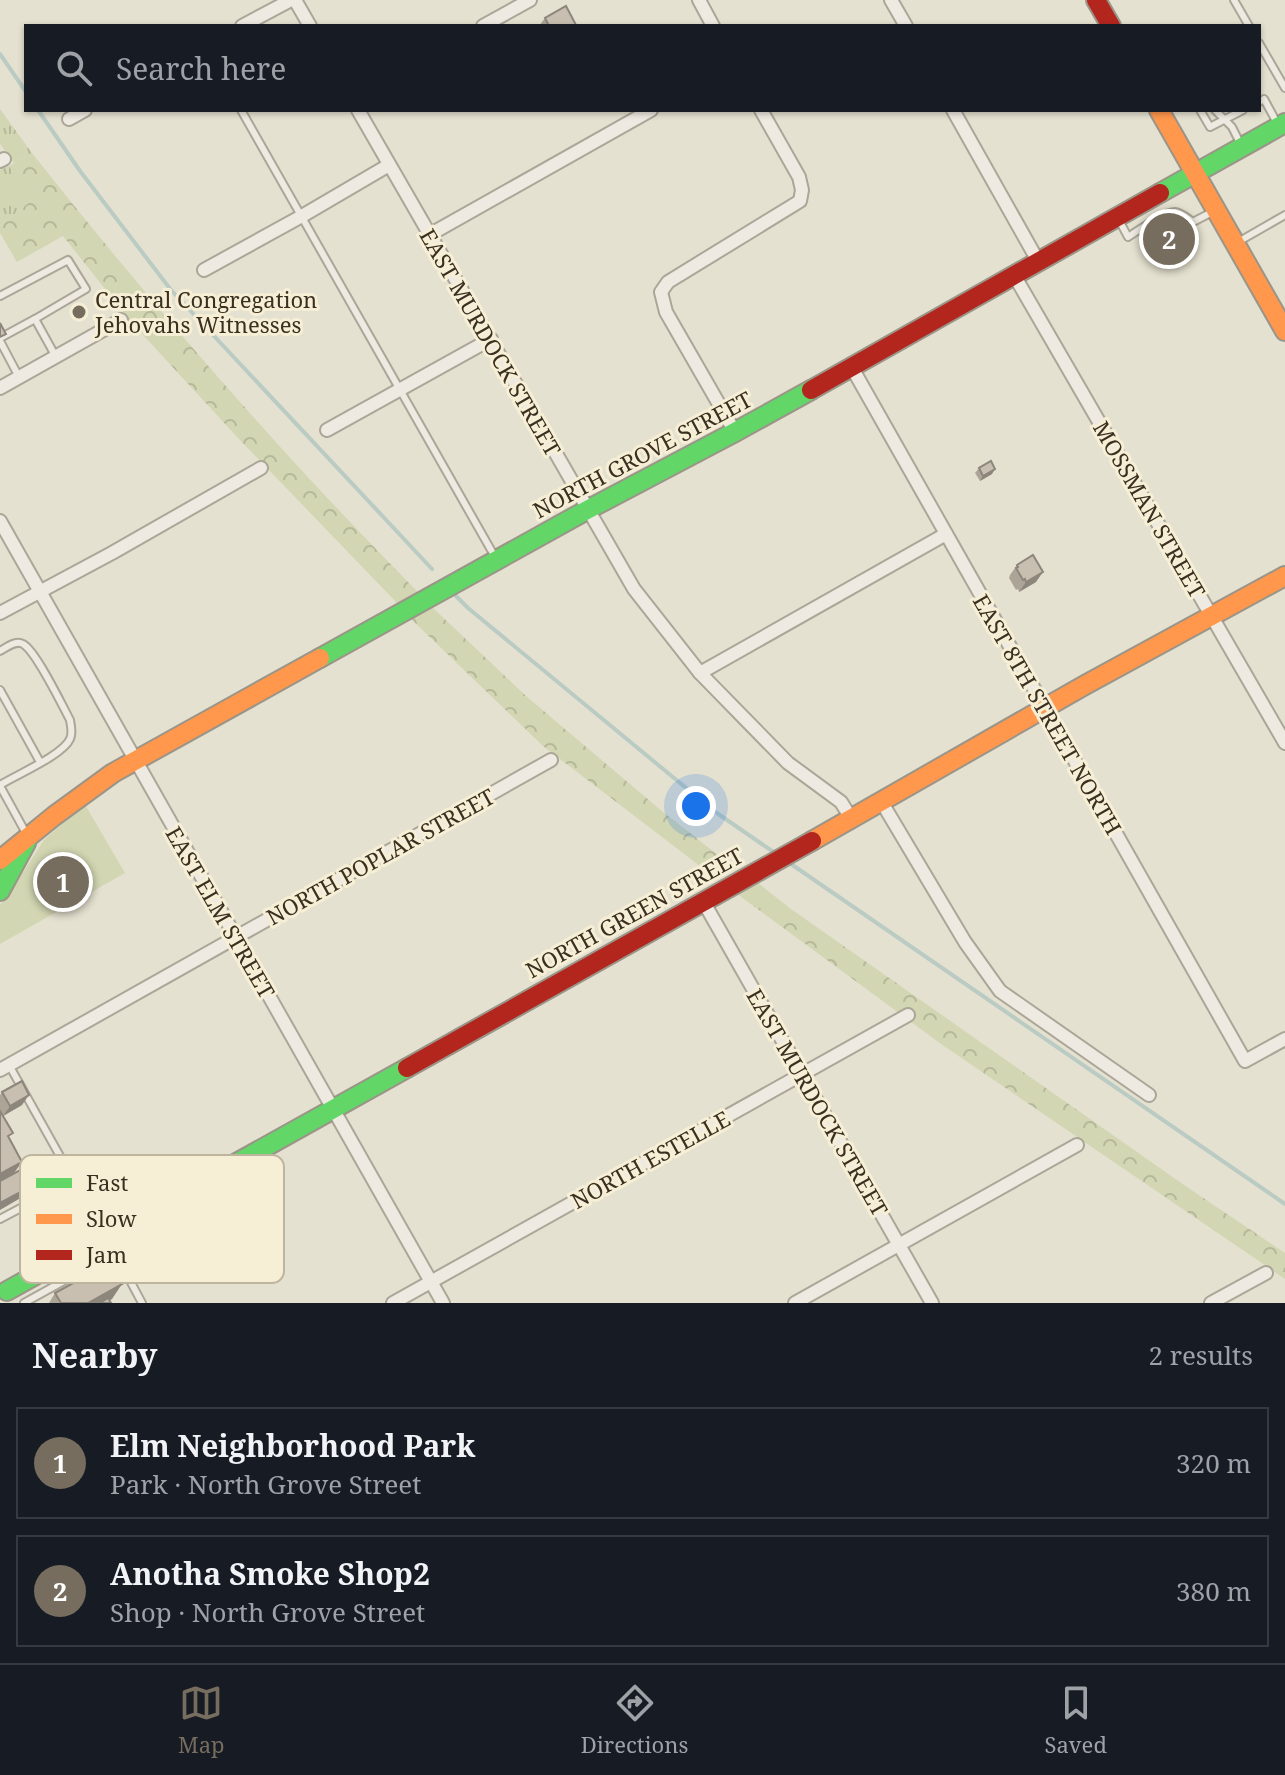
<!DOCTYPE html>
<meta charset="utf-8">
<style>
:root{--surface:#171b24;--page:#242831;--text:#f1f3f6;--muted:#9ea1a6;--line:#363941;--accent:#766d5e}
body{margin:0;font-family:"Noto Serif",serif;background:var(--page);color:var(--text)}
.you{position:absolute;left:696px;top:806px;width:28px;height:28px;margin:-20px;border:6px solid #fff;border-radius:50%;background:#1a73e8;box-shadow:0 0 0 12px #1a73e833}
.badge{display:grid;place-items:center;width:52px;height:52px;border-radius:50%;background:var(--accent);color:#fff;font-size:26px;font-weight:700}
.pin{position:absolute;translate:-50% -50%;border:4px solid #fff;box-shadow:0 2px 8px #0006}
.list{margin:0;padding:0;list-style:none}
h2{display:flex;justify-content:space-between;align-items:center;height:104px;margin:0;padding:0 32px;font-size:34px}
h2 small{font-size:26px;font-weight:400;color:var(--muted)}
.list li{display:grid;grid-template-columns:52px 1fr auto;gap:24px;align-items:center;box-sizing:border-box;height:112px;margin:0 16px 16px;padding:0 16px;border:2px solid var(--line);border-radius:0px}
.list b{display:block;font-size:30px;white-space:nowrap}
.list p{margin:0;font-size:26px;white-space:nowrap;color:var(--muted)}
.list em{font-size:26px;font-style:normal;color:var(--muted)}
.icon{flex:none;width:44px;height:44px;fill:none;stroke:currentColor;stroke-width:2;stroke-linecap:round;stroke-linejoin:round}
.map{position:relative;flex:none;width:1285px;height:1303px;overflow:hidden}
.search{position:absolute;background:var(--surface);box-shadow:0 2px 6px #0004;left:24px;right:24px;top:24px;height:88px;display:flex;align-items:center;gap:20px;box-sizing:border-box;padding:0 28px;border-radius:0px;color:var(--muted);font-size:30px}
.sheet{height:360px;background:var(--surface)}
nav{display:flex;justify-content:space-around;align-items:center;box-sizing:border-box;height:112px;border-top:2px solid var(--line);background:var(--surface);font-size:22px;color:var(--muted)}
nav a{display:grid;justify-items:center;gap:4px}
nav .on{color:var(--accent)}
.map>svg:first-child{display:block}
.grass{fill:url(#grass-tufts)}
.forest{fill:url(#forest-crowns)}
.park{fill:#d2d6b2}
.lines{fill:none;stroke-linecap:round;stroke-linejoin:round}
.stream{stroke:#bacbc3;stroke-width:4}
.lane-casing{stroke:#aba698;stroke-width:10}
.street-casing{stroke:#aba698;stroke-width:16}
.fast-casing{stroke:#9a9588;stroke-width:22}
.slow-casing{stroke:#9a9588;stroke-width:22}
.jam-casing{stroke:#9a9588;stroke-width:22}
.lane{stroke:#eeeae1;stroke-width:6}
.street{stroke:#eeeae1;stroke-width:12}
.fast{stroke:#63d668;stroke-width:18}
.slow{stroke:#ff974d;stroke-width:18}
.jam{stroke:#b3261e;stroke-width:18}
.wall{fill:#ada498}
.shaded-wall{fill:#8d867c}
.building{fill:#c9bfb1;stroke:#8d867c;stroke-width:2}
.poi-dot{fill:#766d5e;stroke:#f6efd6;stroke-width:3}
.labels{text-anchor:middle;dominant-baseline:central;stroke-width:6;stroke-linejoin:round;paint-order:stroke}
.poi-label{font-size:22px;fill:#3a2f20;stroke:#f6efd6;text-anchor:start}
.street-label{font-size:22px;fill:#3a2f20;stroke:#f6efd6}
.key{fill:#f6efd6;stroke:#beb59f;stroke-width:2}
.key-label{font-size:22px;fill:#3a2f20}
</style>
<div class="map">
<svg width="1285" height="1303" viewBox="0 0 1285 1303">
<defs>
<pattern id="grass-tufts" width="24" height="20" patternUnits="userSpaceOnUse" patternTransform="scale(2)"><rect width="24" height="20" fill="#d2d6b2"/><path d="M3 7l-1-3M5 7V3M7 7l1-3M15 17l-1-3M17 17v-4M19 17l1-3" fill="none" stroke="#b5b899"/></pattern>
<pattern id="forest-crowns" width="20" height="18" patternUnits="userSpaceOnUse" patternTransform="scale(2)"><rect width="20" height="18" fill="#d2d6b2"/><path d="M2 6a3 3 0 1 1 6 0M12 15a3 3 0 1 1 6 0" fill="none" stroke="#b5b899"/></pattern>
</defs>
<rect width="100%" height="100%" fill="#e5e1d0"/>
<g class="grass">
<polygon points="0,109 32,153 14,163 0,144"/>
<polygon points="9,166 31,201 0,226 0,170"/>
<polygon points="754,880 791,909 778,924 733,891"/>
</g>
<g class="forest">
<path d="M32,153C153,306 281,454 419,593L398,604L238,438L132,323L63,236L17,262L0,233V226L31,201L9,166Z"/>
<polygon points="433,608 526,696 663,812 736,869 717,879 543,746 411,619"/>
<polygon points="791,909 1184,1185 1285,1253 1285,1279 941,1044 778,924"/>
</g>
<polygon class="park" points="84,803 125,873 0,944 0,905 11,891 44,840"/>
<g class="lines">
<g class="stream">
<polyline points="0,54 26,92"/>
<polyline points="38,110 80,171 171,290 432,569"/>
<polyline points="456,596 468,608 714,811 772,851"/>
<polyline points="791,864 1285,1204"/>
</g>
<g class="lane-casing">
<g id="lane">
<polyline points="1234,0 1249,26"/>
<polyline points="1259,43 1285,88"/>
<polyline points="1259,102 1264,99 1277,123"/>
<polyline points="241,110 495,557"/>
<polyline points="1200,110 1210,127 1243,110"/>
<polyline points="1215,110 1232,127 1241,145"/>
<path d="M1119,220L1128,237C1139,230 1163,212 1175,212C1182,213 1187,218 1193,222L1214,211"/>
<polyline points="1238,242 1285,215"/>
<polyline points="0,296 68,260 86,289 35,319"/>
<polyline points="0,338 35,319 56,357"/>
<polyline points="0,341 19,377"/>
<path d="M0,651C7,647 16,640 23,644C36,651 62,705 70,720C71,727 73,733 70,739C63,755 16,775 0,785"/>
<polyline points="0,690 40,762"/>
<polyline points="0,786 27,835"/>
<polyline points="9,1065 103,1233"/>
<polyline points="0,1219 32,1202 29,1196 70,1173"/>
<polyline points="119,1260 142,1303"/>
<polyline points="24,1303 71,1277 63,1261"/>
</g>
</g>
<g class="street-casing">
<g id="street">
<polyline points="295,0 310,26"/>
<polyline points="699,0 713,26"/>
<polyline points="891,0 906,26"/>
<polyline points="242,26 291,0"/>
<polyline points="483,26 530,0"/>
<polyline points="358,110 634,589 700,673 788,763 841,802 851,818"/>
<polyline points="953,110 1038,261"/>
<polyline points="69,119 85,110"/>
<polyline points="0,161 4,159"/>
<polyline points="429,235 651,110"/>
<polyline points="204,270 302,216 389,165"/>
<polyline points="1014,275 1285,743"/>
<polyline points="851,366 1245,1061 1285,1039"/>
<polyline points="0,388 121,320"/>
<polyline points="327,430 491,339"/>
<polyline points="735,432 666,312 661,292 668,282 800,201 802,190 799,177 761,110"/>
<polyline points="0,521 443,1303"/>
<polyline points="0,613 112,553 261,468"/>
<polyline points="700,673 946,534"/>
<polyline points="881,801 965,942 1000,991 1149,1095"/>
<polyline points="703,901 932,1303"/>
<polyline points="0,1070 551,760"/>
<polyline points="393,1303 908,1015"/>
<polyline points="795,1303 1077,1145"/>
<polyline points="1211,1303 1266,1273"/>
</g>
</g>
<g class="fast-casing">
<g id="fast">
<polyline points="1160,193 1285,123"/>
<polyline points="320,658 587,510 735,432 811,390"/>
<polyline points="0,891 26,843"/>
<polyline points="7,1291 407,1068"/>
</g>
</g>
<g class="slow-casing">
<g id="slow">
<polyline points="1159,110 1285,331"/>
<polyline points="812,841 1085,685 1285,576"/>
<polyline points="0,860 54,816 113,773 320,658"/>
</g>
</g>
<g class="jam-casing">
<g id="jam">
<polyline points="1096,0 1111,26"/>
<polyline points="811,390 1160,193"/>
<polyline points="407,1068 812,841"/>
</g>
</g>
<use href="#lane" class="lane"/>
<use href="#street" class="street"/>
<use href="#fast" class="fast"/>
<use href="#slow" class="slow"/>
<use href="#jam" class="jam"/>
</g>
<g class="wall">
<polygon points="545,18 576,26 539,26"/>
<polygon points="979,468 992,474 980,481 975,473"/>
<polygon points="1017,565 1036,582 1019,592 1018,589 1016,590 1009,578 1010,575"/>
<polygon points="2,1092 22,1105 3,1116 0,1110 0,1095"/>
<polygon points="98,1246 118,1272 116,1273 112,1299 109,1300 111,1303 49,1303 55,1293 93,1272 87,1261"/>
</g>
<g class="shaded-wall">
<polygon points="995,469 992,474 980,481 983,476"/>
<polygon points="1043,572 1036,582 1019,592 1026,582"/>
<polygon points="29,1095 22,1105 3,1116 10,1106"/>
<polygon points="22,1162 11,1177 0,1183 0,1174"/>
<polygon points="32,1186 24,1196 0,1210 0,1203"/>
<polygon points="129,1257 118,1272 102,1281 112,1266"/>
<polygon points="122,1284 112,1299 104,1303 88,1303"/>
</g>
<g class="building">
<polygon points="566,6 576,25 549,26 545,18"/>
<polygon points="0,323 6,334 0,337"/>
<polygon points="991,461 995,469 983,476 979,468"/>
<polygon points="1033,555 1043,572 1026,582 1025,579 1023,580 1016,568 1018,567 1017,565"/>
<polygon points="22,1081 29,1095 10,1106 2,1092"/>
<polygon points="0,1111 13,1133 8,1136 22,1162 0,1174"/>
<polygon points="22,1169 32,1186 0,1203 0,1181"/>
<polygon points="117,1235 129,1257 112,1266 122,1284 88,1303 61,1303 55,1293 108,1264 98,1246"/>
<polygon points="108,1298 111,1303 100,1303"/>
</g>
<circle class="poi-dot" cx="79" cy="312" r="8"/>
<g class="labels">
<g class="poi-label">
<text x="95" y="299">Central Congregation<tspan x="95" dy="25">Jehovahs Witnesses</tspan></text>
</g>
<g class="street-label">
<text transform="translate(491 342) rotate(60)">EAST MURDOCK STREET</text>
<text transform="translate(642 454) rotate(-28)">NORTH GROVE STREET</text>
<text transform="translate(1150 509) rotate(60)">MOSSMAN STREET</text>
<text transform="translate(1048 714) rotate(60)">EAST 8TH STREET NORTH</text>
<text transform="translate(380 856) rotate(-29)">NORTH POPLAR STREET</text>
<text transform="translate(221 912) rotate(60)">EAST ELM STREET</text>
<text transform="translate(634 912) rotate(-29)">NORTH GREEN STREET</text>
<text transform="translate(818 1102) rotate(60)">EAST MURDOCK STREET</text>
<text transform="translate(650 1159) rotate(-29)">NORTH ESTELLE</text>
</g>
</g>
<rect x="20" y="1155" width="264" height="128" rx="12" class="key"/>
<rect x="36" y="1178" width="36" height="10" fill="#63d668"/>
<rect x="36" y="1214" width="36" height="10" fill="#ff974d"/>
<rect x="36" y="1250" width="36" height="10" fill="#b3261e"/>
<g class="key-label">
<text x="86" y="1191">Fast</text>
<text x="86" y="1227">Slow</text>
<text x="86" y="1263">Jam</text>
</g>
</svg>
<div class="you"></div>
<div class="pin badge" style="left:63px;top:882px">1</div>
<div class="pin badge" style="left:1169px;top:239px">2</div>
<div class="search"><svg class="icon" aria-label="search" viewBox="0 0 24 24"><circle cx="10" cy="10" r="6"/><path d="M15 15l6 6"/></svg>Search here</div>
</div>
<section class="sheet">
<h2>Nearby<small>2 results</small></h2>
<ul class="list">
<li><span class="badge">1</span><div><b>Elm Neighborhood Park</b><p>Park · North Grove Street</p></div><em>320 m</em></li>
<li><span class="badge">2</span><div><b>Anotha Smoke Shop2</b><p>Shop · North Grove Street</p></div><em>380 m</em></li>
</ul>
</section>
<nav>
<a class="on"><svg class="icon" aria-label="map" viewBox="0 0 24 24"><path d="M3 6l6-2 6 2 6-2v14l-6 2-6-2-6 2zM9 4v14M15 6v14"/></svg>Map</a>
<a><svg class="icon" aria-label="directions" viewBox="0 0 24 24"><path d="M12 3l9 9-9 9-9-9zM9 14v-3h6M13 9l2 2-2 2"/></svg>Directions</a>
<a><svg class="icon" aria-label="saved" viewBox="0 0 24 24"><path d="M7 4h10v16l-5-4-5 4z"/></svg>Saved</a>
</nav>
